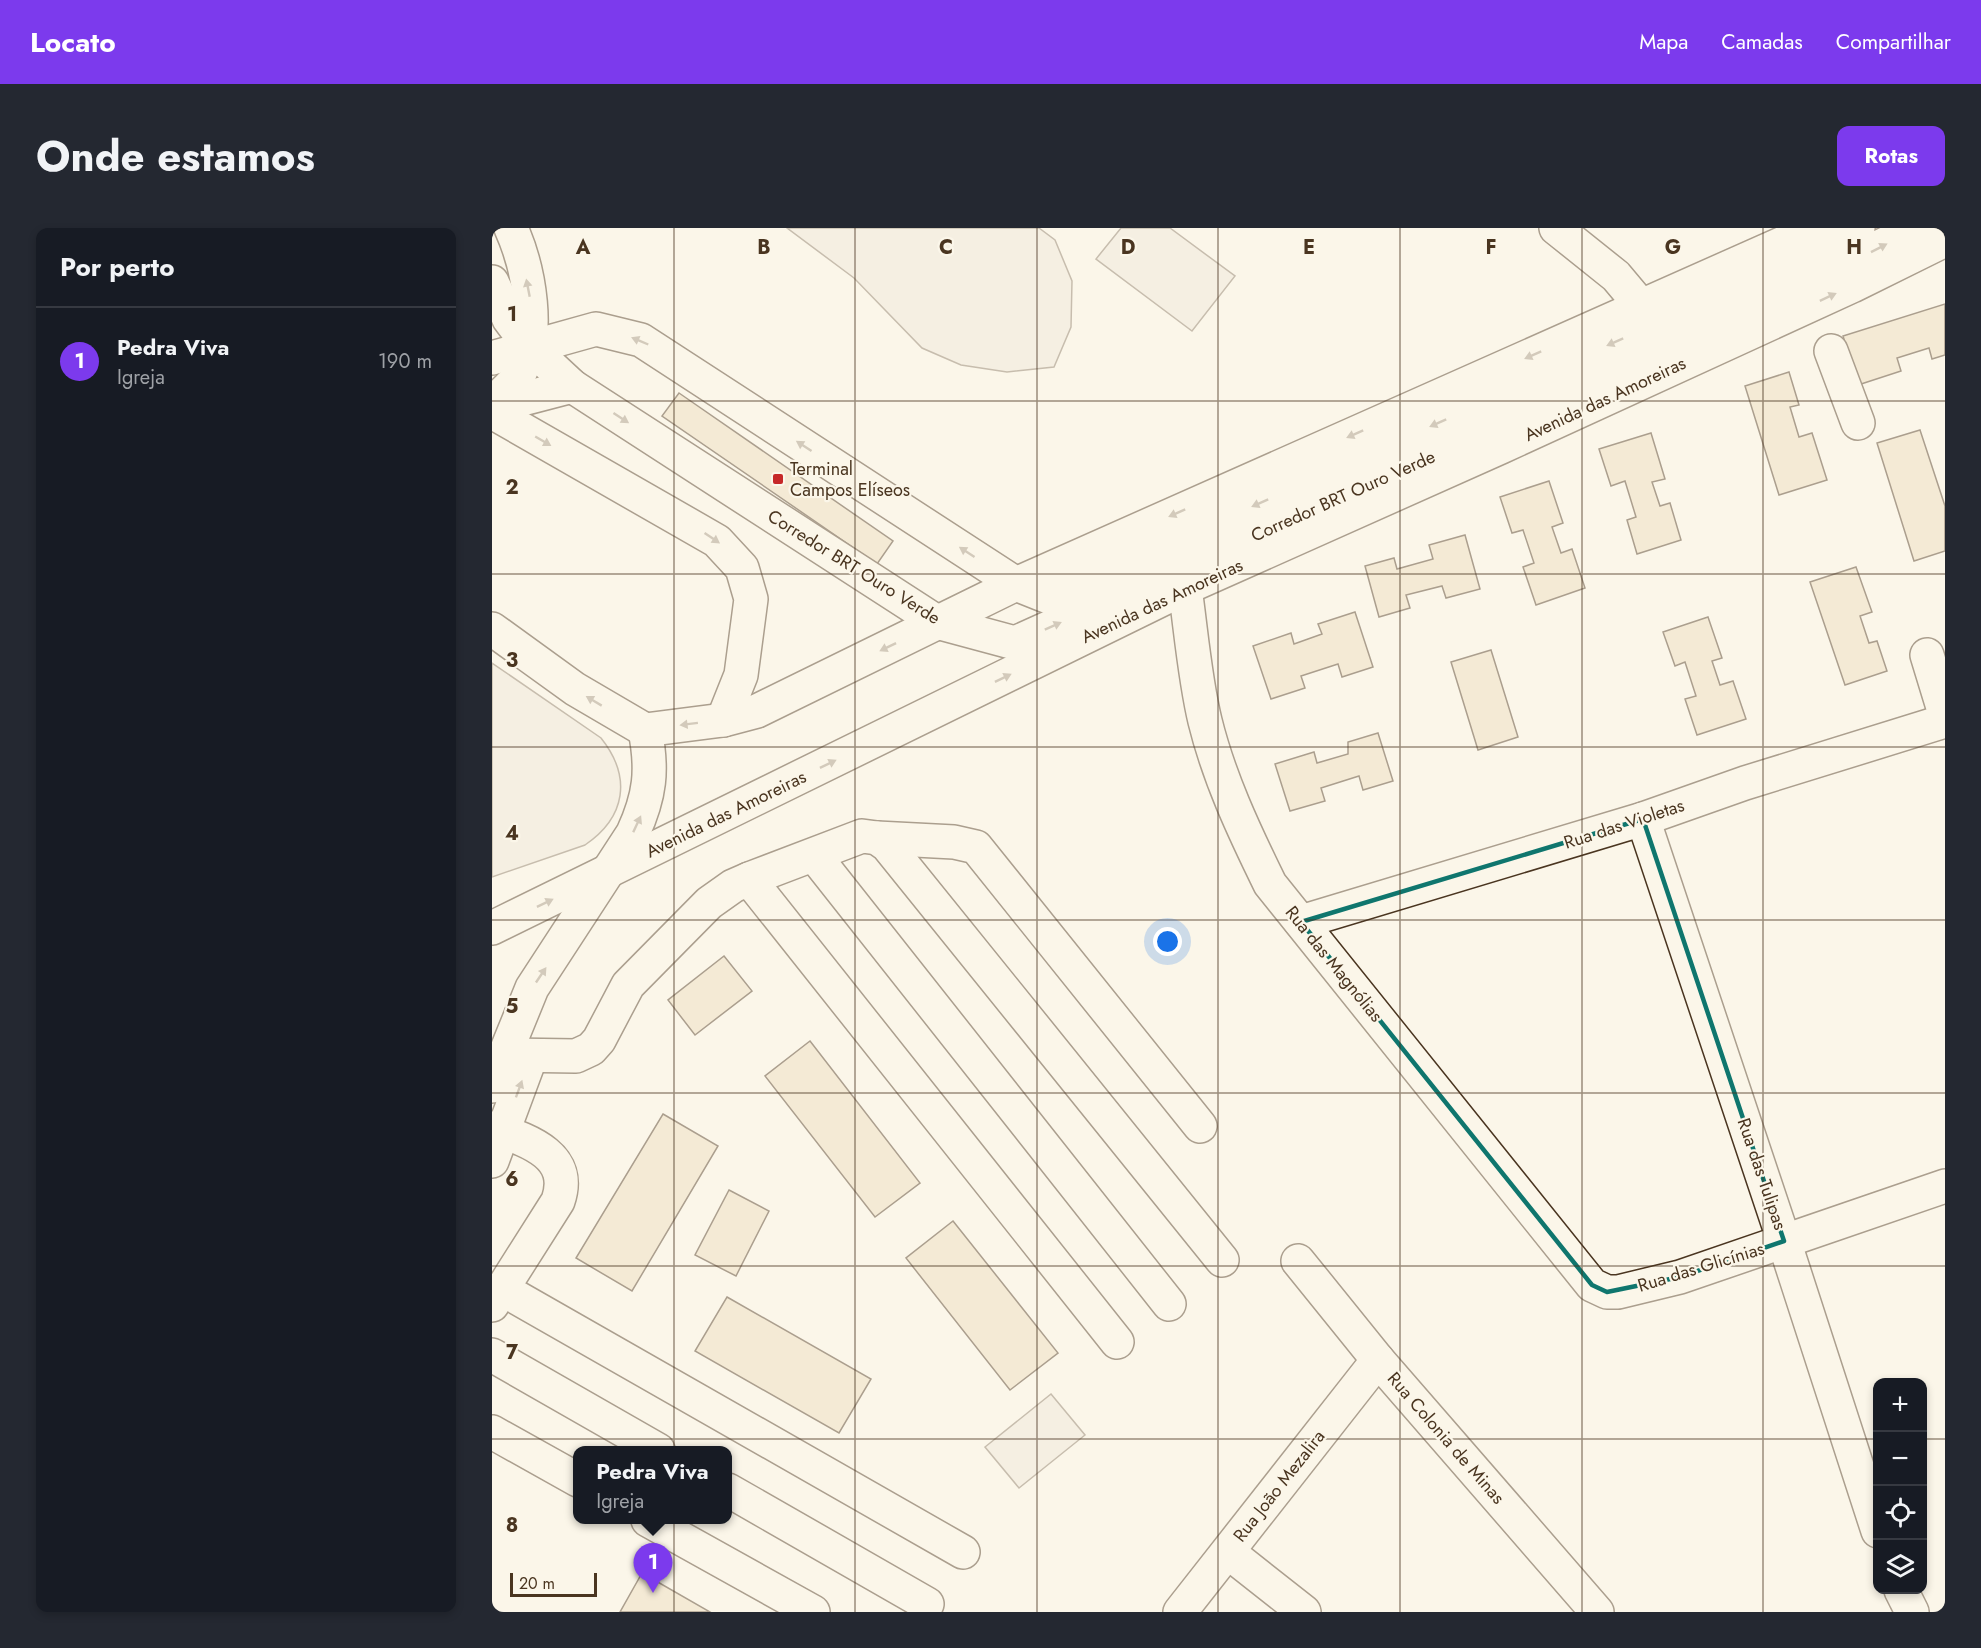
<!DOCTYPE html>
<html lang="pt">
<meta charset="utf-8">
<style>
:root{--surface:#171b24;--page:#242831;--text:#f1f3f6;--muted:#9ea1a6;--line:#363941;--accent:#7c3aed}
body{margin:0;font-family:Jost,sans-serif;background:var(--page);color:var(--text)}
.controls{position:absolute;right:18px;bottom:18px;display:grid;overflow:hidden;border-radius:12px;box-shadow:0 3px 9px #0003}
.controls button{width:54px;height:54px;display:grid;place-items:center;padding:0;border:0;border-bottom:2px solid var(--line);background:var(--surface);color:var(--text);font:30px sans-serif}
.scale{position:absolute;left:18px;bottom:15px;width:87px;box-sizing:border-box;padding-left:6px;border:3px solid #4a3520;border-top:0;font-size:16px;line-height:21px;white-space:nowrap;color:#4a3520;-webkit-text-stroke:4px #fbf6e9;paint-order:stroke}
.you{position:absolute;left:676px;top:714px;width:21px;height:21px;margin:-15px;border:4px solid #fff;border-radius:50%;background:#1a73e8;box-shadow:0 0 0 9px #1a73e833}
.badge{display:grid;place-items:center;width:39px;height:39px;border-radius:50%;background:var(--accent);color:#fff;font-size:20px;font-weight:700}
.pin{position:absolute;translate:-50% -50px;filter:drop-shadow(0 2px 3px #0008)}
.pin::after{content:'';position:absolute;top:32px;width:21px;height:18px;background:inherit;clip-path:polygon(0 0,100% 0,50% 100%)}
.popup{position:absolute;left:81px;top:1218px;width:159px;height:78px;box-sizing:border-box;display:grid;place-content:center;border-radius:12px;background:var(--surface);filter:drop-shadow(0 2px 4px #0005);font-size:20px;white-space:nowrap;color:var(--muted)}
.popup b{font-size:22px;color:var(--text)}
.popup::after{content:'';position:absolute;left:50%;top:100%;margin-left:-12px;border:12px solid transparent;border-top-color:var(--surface)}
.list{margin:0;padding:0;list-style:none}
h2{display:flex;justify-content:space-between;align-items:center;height:78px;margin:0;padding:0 24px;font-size:26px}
h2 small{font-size:20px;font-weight:400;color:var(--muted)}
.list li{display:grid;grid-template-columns:39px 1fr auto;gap:18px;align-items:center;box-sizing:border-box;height:108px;padding:0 24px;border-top:2px solid var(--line)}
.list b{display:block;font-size:22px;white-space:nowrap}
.list p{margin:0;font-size:20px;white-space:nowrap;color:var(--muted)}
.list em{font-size:20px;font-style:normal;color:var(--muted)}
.icon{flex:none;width:33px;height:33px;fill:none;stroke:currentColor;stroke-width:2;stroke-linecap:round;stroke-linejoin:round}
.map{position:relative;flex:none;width:1453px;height:1384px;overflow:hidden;border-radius:12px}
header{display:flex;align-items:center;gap:36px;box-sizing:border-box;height:84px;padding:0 30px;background:var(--accent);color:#fff}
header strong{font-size:28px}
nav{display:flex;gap:33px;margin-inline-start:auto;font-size:21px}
.intro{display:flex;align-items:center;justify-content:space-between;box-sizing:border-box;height:144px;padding:0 36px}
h1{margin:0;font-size:42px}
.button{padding:15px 27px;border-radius:12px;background:var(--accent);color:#fff;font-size:21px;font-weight:700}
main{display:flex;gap:36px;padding:0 36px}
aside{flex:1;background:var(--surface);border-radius:12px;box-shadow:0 3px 9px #0003}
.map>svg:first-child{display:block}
.green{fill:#ede6d9;stroke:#887966;stroke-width:1.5}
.building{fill:#ecdcbc;stroke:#4a3520;stroke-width:1.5}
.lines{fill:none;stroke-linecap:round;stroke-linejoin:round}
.minor-casing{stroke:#4a3520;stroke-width:36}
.major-casing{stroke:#4a3520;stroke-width:36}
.minor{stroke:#fbf6e9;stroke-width:33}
.major{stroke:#fbf6e9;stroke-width:33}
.oneway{fill:#a29684}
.marked{fill:none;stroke:#0f766e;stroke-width:4.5;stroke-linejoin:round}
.grid{fill:none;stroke:#4a3520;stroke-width:1.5;stroke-opacity:0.55}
.poi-dot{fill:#c62828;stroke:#fbf6e9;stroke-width:2}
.labels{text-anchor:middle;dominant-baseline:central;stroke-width:4.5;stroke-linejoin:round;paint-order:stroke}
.street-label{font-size:18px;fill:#4a3520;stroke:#fbf6e9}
.poi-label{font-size:18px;fill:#4a3520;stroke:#fbf6e9;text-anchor:start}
.grid-label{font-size:20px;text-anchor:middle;font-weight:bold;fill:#4a3520;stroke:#fbf6e9;stroke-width:4.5;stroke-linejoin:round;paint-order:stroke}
</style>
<header>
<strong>Locato</strong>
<nav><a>Mapa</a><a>Camadas</a><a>Compartilhar</a></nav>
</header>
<div class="intro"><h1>Onde estamos</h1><a class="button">Rotas</a></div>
<main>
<aside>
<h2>Por perto<small></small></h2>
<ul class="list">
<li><span class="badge">1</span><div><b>Pedra Viva</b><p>Igreja</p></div><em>190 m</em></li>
</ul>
</aside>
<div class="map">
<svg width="1453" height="1384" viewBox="0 0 1453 1384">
<rect width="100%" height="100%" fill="#fbf6e9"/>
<g class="green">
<polygon points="295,0 547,0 563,12 580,53 579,99 562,139 515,144 469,137 430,120 362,50"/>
<polygon points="629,0 678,0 743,48 700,103 604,31"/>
<path d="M0,435L109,510C140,549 134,589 93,617L0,649Z"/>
<polygon points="559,1166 593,1207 527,1260 493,1219"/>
</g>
<g class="building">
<polygon points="1453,76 1453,127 1440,131 1437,120 1405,130 1409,143 1366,157 1351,108"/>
<polygon points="1297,144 1307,177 1298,179 1307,209 1320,205 1335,252 1287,267 1253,158"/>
<polygon points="187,165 401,313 385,336 170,188"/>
<polygon points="1428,202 1453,278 1453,323 1422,333 1385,215"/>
<polygon points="1159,205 1173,251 1160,254 1168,278 1178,275 1189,312 1145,326 1135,292 1144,289 1133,253 1119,258 1107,221"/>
<polygon points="1057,253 1071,295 1060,299 1069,325 1080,321 1093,360 1044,377 1031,339 1042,335 1031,302 1020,305 1008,269"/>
<polygon points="973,307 988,361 954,370 950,358 914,367 918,380 887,389 873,338 902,330 905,341 941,331 937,317"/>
<polygon points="1364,339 1380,384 1368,388 1377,415 1385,413 1395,443 1353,457 1318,354"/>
<polygon points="863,384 881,439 850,449 846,436 809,448 813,460 779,471 761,418 799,405 802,416 830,406 826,396"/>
<polygon points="1216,389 1230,430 1220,433 1228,457 1241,453 1254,491 1205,507 1193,471 1204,468 1193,434 1183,438 1171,404"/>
<polygon points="999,422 1026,509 986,522 959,434"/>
<polygon points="886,505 901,553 871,562 867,548 829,560 833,573 798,583 783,536 822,524 825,535 856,526 856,514"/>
<polygon points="232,728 260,763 203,807 176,772"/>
<polygon points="318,813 428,955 383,989 273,848"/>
<polygon points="171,886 226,918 140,1063 84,1030"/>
<polygon points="237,962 277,983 244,1048 203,1027"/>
<polygon points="461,993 566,1125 518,1162 414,1030"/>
<polygon points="235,1069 379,1151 347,1205 203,1123"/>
<polygon points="150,1345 218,1384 128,1384"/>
</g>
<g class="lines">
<g class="minor-casing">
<g id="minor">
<polyline points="1064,0 1124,48 1150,79"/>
<polyline points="0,54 17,91 37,118 80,158 445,394 523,415 1217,102 1426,0"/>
<polyline points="1339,123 1366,195"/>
<polyline points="0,130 104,101 149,112 524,356 559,370 1205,76 1366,0"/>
<path d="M0,175C8,167 21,158 26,148C50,108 37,40 19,0"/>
<polyline points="0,179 80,158"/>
<polyline points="0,184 225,313 250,340 259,371 249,447 231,492"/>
<path d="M693,360C699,403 703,452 713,493C727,550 752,603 778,656L1100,1057L1115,1064H1126L1188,1049L1453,958"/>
<polyline points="1435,427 1453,486"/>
<polyline points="1151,591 1292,1013 1386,1303"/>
<polyline points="385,610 462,614 484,619 708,898"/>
<polyline points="322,627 677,1076"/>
<polyline points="257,651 625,1114"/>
<polyline points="809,694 1151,591 1253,555 1453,493"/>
<polyline points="12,827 84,828 99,821 107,812 136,757 217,675 241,658 257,651 370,608 385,610 395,617 730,1032"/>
<path d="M0,900C34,912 82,926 66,973L0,1077"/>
<polyline points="0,933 39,828"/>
<polyline points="806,1033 886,1132 1105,1384"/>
<polyline points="10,1061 471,1324"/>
<polyline points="0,1127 166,1222"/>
<polyline points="0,1204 86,1252"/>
<polyline points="236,1262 435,1376"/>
<polyline points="156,1292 321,1384"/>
<polyline points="736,1324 812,1384"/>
<polyline points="1409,1362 1420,1384"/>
<polyline points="688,1384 886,1132"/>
</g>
</g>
<g class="major-casing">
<g id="major">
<polyline points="0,401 83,461 153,502"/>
<polyline points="153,502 231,492 265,483 524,356 1325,0"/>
<polyline points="0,700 693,360 1009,219 1360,58 1453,12"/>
<path d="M0,858L40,760L141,605C158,568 161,542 153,502"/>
</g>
</g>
<use href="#minor" class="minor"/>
<use href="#major" class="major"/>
</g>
<defs><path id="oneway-solid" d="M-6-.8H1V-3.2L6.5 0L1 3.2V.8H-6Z" transform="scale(1.5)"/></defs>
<g class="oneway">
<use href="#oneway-solid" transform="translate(1387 20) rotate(-27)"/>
<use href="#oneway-solid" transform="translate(36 60) rotate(-101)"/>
<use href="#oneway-solid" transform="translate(1336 69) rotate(-25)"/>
<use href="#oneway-solid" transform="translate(148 113) rotate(-157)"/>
<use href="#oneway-solid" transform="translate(1123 114) rotate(156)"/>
<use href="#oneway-solid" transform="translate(1041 127) rotate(156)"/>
<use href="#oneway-solid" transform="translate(129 190) rotate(33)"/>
<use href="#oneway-solid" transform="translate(946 195) rotate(156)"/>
<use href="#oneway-solid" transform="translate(863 206) rotate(156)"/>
<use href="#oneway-solid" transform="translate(51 213) rotate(30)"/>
<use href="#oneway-solid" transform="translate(312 218) rotate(-147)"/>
<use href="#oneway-solid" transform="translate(768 275) rotate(156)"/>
<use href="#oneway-solid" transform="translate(685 285) rotate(156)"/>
<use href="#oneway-solid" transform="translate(220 310) rotate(34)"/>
<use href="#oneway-solid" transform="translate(475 324) rotate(-147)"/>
<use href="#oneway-solid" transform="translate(561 398) rotate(-24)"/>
<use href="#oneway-solid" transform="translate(396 419) rotate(154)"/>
<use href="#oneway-solid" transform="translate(511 450) rotate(-26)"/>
<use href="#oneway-solid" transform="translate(102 473) rotate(-149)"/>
<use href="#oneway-solid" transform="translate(197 496) rotate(173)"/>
<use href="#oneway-solid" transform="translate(336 536) rotate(-26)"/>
<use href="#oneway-solid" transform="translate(145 596) rotate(-65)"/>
<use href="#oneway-solid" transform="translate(53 675) rotate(-26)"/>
<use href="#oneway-solid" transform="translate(49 747) rotate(-56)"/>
<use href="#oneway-solid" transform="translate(27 861) rotate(-70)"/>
</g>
<path d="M0 0H1453V1384H0ZM1151,591L1292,1013L1188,1049L1115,1064L1100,1057L809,694Z" fill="#fbf6e9" fill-opacity=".55" fill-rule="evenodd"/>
<path class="marked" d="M1151,591L1292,1013L1188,1049L1115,1064L1100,1057L809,694Z"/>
<path class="grid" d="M182,0V1384M363,0V1384M545,0V1384M726,0V1384M908,0V1384M1090,0V1384M1271,0V1384M0,173H1453M0,346H1453M0,519H1453M0,692H1453M0,865H1453M0,1038H1453M0,1211H1386M1430,1211H1453"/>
<rect class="poi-dot" x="280" y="245" width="12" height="12" rx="3"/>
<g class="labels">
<g class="street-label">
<text transform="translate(1113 171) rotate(-25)">Avenida das Amoreiras</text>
<text transform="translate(851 268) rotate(-24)">Corredor BRT Ouro Verde</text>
<text transform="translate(362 339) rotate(32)">Corredor BRT Ouro Verde</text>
<text transform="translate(670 373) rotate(-25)">Avenida das Amoreiras</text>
<text transform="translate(234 586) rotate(-26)">Avenida das Amoreiras</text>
<text transform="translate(1132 596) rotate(-18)">Rua das Violetas</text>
<text transform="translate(842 736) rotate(51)">Rua das Magnólias</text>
<text transform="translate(1270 946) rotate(71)">Rua das Tulipas</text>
<text transform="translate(1209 1039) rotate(-17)">Rua das Glicínias</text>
<text transform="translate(954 1210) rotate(49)">Rua Colonia de Minas</text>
<text transform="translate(787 1258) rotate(-52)">Rua João Mezalira</text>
</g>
<g class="poi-label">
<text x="298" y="241">Terminal<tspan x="298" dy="21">Campos Elíseos</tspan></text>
</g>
</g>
<g class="grid-label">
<text x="91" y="26">A</text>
<text x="272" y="26">B</text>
<text x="454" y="26">C</text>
<text x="636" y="26">D</text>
<text x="817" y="26">E</text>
<text x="999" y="26">F</text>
<text x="1181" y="26">G</text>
<text x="1362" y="26">H</text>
<text x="20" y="93">1</text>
<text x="20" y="266">2</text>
<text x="20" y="439">3</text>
<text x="20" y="612">4</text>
<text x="20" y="785">5</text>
<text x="20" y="958">6</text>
<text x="20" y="1131">7</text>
<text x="20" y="1304">8</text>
</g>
</svg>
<div class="controls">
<button>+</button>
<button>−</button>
<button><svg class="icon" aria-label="locate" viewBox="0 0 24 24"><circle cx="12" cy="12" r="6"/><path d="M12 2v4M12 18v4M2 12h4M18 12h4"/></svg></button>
<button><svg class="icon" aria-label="layers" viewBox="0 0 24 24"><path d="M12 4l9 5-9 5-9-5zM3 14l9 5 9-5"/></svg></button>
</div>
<div class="scale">20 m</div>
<div class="you"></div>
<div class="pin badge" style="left:161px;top:1365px">1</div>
<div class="popup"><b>Pedra Viva</b>Igreja</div>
</div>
</main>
